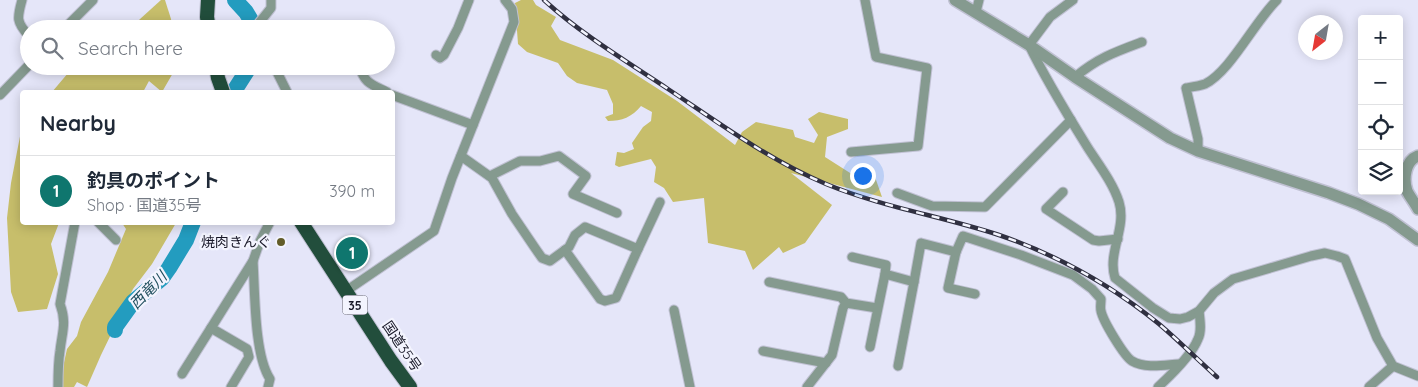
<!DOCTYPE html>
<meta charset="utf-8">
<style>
:root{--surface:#fff;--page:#f6f6f7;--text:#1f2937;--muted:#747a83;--line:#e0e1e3;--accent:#0f766e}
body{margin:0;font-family:Quicksand,"Noto Sans JP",sans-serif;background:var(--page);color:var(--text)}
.controls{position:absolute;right:15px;top:15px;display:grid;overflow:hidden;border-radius:5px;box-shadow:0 2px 12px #0003}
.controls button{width:45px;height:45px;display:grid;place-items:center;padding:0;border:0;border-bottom:1px solid var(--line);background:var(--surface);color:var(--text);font:25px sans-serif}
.compass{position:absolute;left:1298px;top:15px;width:45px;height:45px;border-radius:50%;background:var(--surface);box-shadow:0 2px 12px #0003;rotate:211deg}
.you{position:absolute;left:862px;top:175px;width:18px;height:18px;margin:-12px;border:4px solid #fff;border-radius:50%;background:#1a73e8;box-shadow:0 0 0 8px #1a73e833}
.badge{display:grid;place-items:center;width:32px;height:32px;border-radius:50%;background:var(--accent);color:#fff;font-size:16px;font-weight:700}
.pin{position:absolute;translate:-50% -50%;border:2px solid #fff;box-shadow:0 1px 5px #0006}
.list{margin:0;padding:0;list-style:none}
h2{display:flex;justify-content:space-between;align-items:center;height:65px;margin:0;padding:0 20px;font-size:21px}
h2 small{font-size:16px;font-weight:400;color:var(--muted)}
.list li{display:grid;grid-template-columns:32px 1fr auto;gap:15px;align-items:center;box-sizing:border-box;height:70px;padding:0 20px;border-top:1px solid var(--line)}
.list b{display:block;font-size:19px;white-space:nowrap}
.list p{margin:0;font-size:16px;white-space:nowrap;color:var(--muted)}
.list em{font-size:16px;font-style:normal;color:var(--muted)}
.icon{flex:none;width:28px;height:28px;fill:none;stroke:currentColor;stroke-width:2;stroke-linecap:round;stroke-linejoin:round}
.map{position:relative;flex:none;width:1418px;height:387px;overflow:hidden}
.search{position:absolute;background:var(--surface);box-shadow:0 2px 12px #0003;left:20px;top:20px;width:375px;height:55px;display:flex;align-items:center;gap:12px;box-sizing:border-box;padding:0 18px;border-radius:28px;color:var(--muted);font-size:19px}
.panel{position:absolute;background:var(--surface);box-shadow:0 2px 12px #0003;left:20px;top:90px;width:375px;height:135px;border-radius:5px}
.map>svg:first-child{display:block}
.green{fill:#c7be6b}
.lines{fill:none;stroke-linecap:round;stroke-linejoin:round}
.river{stroke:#239cbf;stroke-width:16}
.minor-casing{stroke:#c0c1d3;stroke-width:11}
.tertiary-casing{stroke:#c0c1d3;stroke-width:14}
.trunk-casing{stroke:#c0c1d3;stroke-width:16}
.minor{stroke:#859a8f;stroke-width:9}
.tertiary{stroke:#859a8f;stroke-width:11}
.trunk{stroke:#224e3c;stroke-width:14}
.rail-casing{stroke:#303041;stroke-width:4.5}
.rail{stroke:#f3f4fe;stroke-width:2.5;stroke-dasharray:8;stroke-linecap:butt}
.poi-dot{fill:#625c29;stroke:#f3f4fe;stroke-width:2}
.labels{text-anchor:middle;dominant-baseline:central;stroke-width:4.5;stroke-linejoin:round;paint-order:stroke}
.shield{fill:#f3f4fe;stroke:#595968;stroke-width:1}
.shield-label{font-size:12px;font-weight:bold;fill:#171727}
.poi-label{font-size:14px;fill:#171727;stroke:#f3f4fe;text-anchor:end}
.street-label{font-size:14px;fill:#171727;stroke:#f3f4fe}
.water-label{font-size:15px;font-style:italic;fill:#1e4d5c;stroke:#f3f4fe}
</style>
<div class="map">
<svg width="1418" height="387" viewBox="0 0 1418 387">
<rect width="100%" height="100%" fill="#e5e6f9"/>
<g class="green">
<polygon points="161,0 165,0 171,19 172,29 129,29"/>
<path d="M521,0H533L536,5L556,17L551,26L560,40L613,60L677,101L735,145L742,132L756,122L793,130L795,137L814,143L818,135L808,119L819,112L848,119V129L827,137L825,157L858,178L875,177L882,197L791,173L832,205L805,243L783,253L779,247L753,270L745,251L708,243L704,198L673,202L664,188L654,182L656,167L651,159L619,167L615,165L617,152L624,153L634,149L632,143L643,127L651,121L652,112L641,106C632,117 622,121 608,121L605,117L613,114V104L607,90L577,83L567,76L558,63L527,52L518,44L515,3Z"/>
<polygon points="74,66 177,66 162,92 149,81 143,92 52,92"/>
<polygon points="22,126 22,222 59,223 51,244 58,274 47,309 18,312 11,292 7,218 11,183"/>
<polygon points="122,223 176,223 152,264 133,289 101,355 87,387 77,382 74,387 62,387 63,367 67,349 77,336 81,322 108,272 126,229"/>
</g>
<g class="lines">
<g class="river">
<polyline points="235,0 246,12 256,29"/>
<polyline points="236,88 250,66"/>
<polyline points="115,330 115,327 133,302 162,278 169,268 186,240 193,222"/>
</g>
<g class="minor-casing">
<g id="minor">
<path d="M22,0C17,18 16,22 29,36"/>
<path d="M1073,0L1050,17L1029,45C1047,82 1067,114 1088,148C1099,165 1113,183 1119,202C1127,228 1107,253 1115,278L1153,308L1169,318L1180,319L1188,317L1199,311L1214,293L1233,279L1311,256L1325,253L1337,256L1345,259L1377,338L1393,366L1418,376"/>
<polyline points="976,12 979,0"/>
<polyline points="64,29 93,0"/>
<polyline points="260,29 259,23 271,8 271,0"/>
<polyline points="436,55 440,58 444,55 458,28 469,0"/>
<polyline points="274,66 287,92"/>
<path d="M360,66C363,83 373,85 387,92"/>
<path d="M1075,77C1098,58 1115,52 1142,42"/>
<polyline points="0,95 29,65"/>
<polyline points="392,95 473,125"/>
<path d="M1198,151V139L1186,88C1192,87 1199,86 1205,84C1230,72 1255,21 1277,0"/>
<polyline points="851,152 918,146 927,68 876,57 865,0"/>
<polyline points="461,156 492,178 512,214 535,248 542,258 550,261 569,247 575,235 585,227 638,249 660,202"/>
<polyline points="490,176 520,161 540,161 559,156 586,176 573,194 617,213"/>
<polyline points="1063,192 1046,209 1093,240 1099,241 1118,239"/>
<polyline points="897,193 932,206 985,207 1071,120"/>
<polyline points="98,222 116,240"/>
<polyline points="565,250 600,299 605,301 616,298 638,249"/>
<polyline points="956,252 948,288 975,294"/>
<polyline points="852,257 886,265 885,274"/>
<path d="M253,261C255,291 254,355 270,379L268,387"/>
<polyline points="769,282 841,297 846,303 877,308"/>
<polyline points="346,291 434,231 452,178 514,22 512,9 505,0"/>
<polyline points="674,310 690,387"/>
<path d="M870,347L885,274L914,282L921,243L956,252L963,236L1021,255L1073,275L1092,289L1101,299C1101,303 1100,308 1101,311C1103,321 1124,356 1132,361C1146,369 1164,365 1179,364"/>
<polyline points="763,351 826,363"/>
<polyline points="898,366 914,282"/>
<polyline points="182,374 211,328"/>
<path d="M58,387C58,375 58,363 60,351C62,332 67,323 60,304L75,222"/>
<polyline points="231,387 249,357 247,349 211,328 253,261 260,241 270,222"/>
<polyline points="807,387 832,355 843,308 846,303"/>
<path d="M1158,387C1170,376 1192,354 1198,339C1202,331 1200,320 1199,311"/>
<polyline points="1369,387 1393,366"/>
</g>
</g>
<g class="tertiary-casing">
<g id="tertiary">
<polyline points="955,0 1029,45 1075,77 1170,138 1198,151 1329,193 1358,204 1389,219 1418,240"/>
<path d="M1418,156C1405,161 1403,179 1407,191C1410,197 1415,203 1418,209"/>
</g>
</g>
<g class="trunk-casing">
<g id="trunk">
<polyline points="208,0 207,17 209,29"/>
<polyline points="216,66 218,78 223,92"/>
<polyline points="301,222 391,361 410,387"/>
</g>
</g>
<use href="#minor" class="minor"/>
<use href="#tertiary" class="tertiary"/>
<use href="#trunk" class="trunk"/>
<g class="rail-casing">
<path id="rail" d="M544,0C581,34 626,61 668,89C719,123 769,160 826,184C882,207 941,216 999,235C1057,255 1111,285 1159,324C1179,341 1198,360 1217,377"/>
</g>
<use href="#rail" class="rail"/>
</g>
<circle class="poi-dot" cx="281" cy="242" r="5"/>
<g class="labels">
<rect class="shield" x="342.5" y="295.5" width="25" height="19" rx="4"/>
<g class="shield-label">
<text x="355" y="305">35</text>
</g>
<g class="poi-label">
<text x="271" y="242">焼肉きんぐ</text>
</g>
<g class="street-label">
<text transform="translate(402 346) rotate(56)">国道35号</text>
</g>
<g class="water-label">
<text transform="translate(148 290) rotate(-46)">西竜川</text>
</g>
</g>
</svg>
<div class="controls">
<button>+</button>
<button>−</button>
<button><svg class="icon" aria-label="locate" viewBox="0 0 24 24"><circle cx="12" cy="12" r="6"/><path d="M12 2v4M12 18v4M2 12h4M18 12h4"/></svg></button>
<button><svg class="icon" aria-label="layers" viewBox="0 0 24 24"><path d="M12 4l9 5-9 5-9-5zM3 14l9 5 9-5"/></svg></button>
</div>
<svg class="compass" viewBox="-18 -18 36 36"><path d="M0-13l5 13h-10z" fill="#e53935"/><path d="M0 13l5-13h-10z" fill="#747a83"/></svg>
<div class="you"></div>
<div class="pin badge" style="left:352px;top:253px">1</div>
<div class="search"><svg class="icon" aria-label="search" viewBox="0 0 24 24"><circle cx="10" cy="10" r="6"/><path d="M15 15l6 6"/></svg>Search here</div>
<section class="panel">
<h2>Nearby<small></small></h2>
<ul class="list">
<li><span class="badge">1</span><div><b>釣具のポイント</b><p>Shop · 国道35号</p></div><em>390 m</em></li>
</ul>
</section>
</div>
